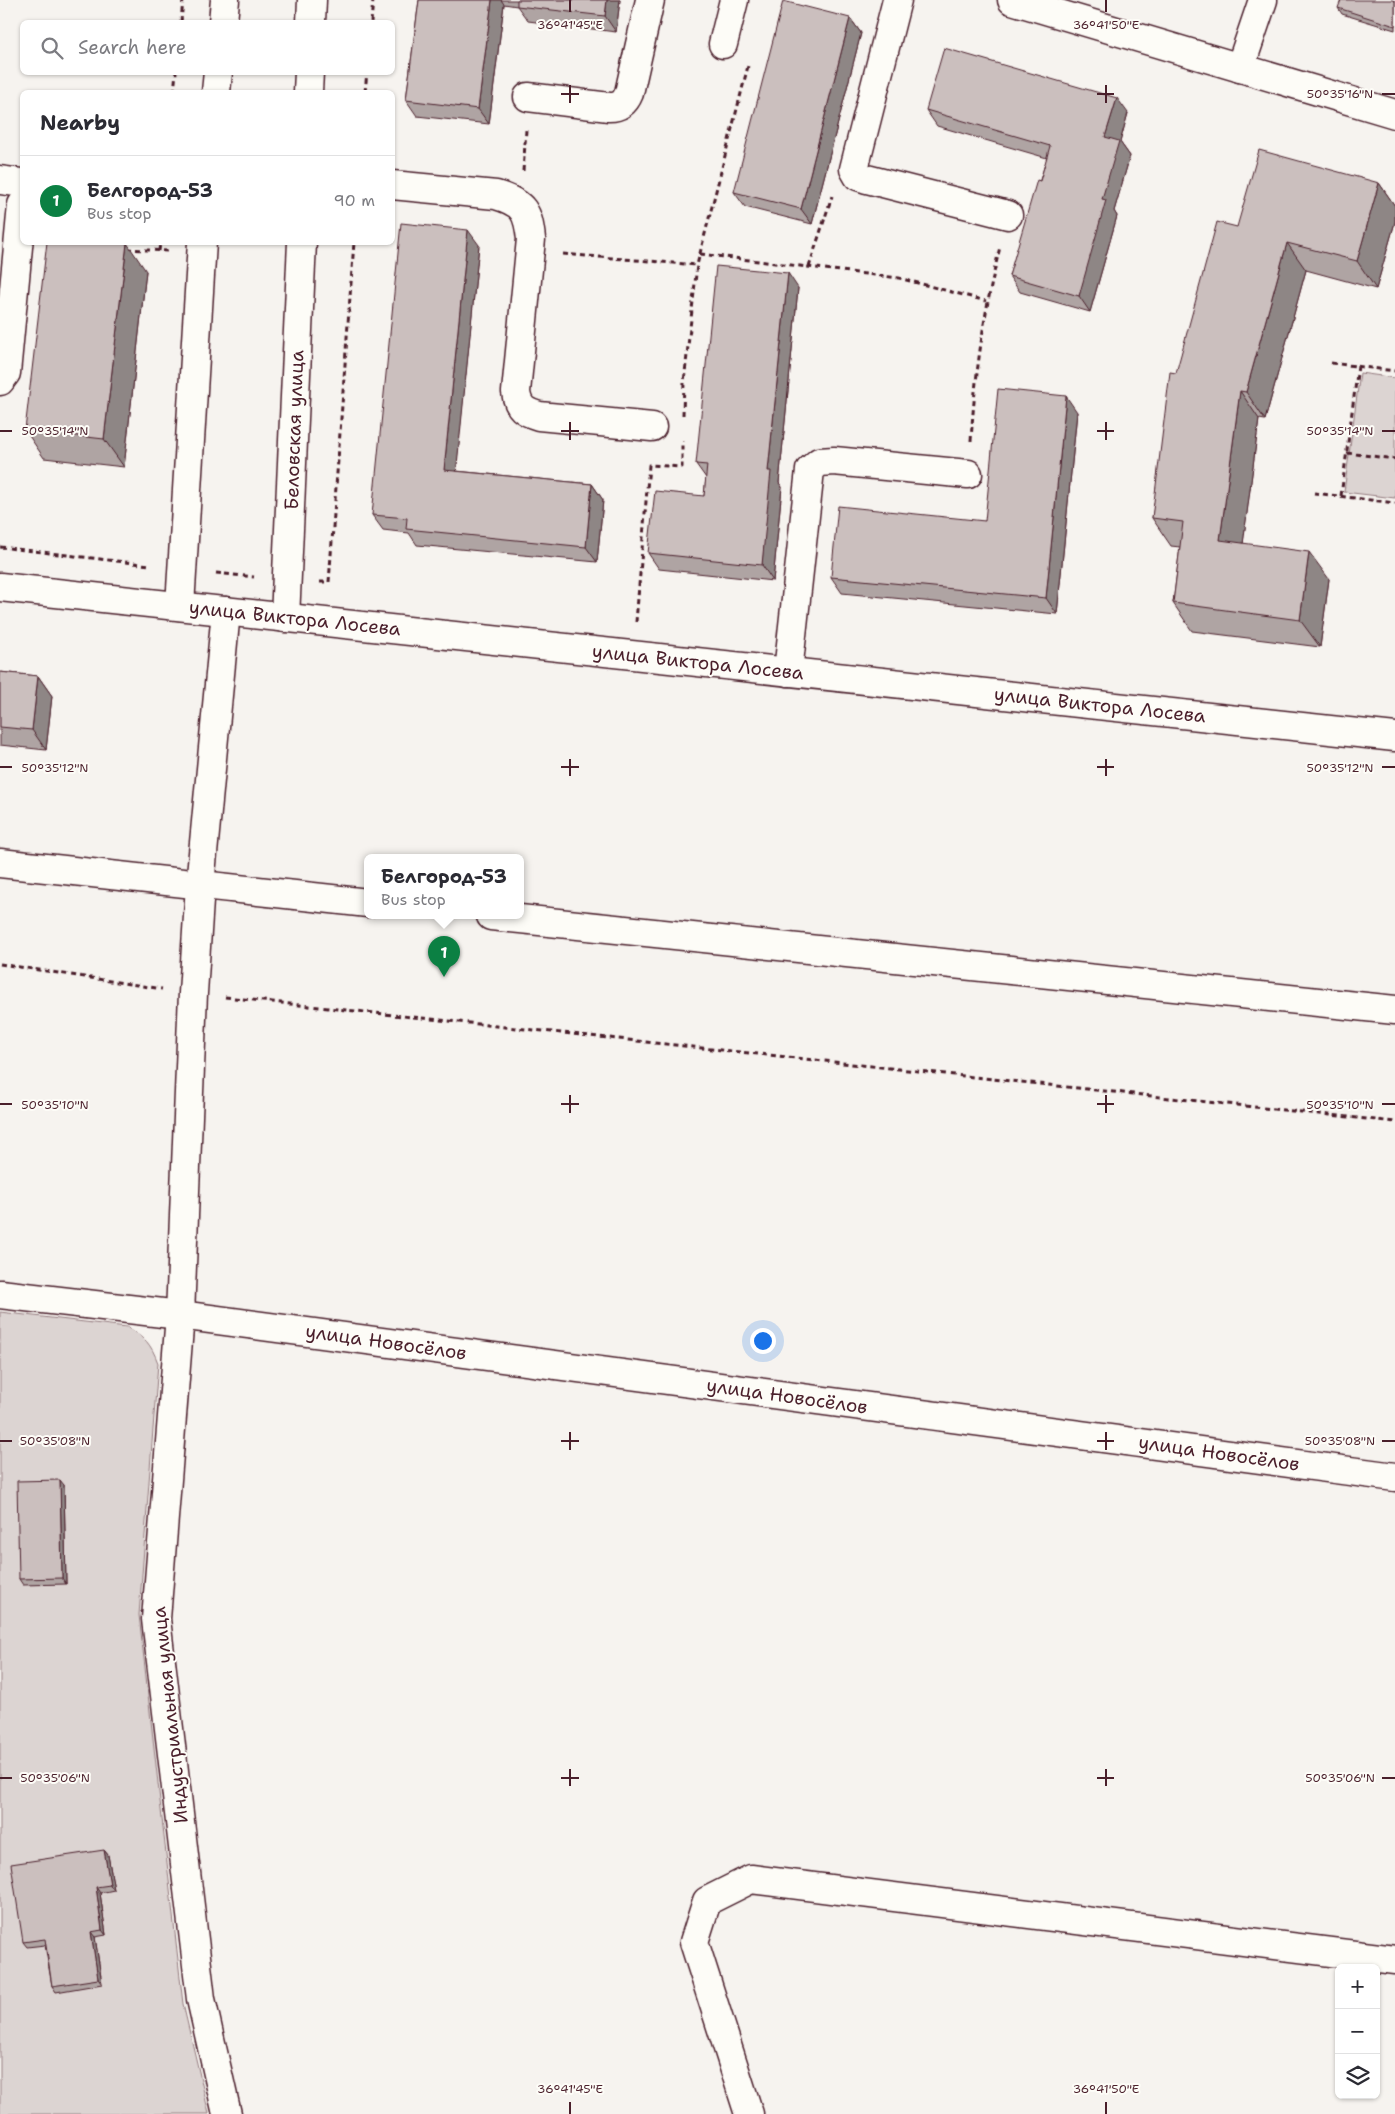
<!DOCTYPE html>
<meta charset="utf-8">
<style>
:root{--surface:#fff;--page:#f7f7f7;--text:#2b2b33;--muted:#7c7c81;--line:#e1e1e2;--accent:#0b8043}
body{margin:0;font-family:"Shantell Sans",sans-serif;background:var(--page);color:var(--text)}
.controls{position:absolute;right:15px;bottom:15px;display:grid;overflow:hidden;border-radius:8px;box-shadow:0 1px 4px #0004}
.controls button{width:45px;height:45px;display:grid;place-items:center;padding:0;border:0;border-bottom:1px solid var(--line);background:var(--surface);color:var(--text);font:25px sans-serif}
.you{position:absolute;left:762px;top:1340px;width:18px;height:18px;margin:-12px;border:4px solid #fff;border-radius:50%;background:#1a73e8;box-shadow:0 0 0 8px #1a73e833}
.badge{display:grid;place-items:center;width:32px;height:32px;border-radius:50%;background:var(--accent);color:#fff;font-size:16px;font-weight:700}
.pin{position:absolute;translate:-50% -41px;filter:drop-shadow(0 1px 2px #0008)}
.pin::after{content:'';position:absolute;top:26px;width:18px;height:15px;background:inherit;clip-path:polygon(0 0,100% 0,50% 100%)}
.popup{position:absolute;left:364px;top:854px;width:160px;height:65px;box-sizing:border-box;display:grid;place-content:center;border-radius:8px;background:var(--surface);filter:drop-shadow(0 1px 4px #0005);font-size:16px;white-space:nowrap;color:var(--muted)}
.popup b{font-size:19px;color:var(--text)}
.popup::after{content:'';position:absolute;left:50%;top:100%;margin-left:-10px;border:10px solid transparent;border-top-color:var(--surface)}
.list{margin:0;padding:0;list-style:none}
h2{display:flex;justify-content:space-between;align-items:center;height:65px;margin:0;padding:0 20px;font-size:21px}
h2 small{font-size:16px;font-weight:400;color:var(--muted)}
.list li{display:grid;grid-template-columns:32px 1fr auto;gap:15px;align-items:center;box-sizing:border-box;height:90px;padding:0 20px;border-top:1px solid var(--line)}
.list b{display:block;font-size:19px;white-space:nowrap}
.list p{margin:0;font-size:16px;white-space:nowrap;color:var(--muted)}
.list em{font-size:16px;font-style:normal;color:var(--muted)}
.icon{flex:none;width:28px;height:28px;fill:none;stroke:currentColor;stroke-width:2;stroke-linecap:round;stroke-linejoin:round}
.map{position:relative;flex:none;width:1395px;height:2114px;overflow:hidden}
.search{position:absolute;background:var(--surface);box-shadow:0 1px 4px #0004;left:20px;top:20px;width:375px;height:55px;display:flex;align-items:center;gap:12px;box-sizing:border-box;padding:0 18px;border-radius:8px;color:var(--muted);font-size:19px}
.panel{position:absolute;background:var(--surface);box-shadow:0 1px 4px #0004;left:20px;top:90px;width:375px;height:155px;border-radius:8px}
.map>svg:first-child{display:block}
.green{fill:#dcd4d2;stroke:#937a7e}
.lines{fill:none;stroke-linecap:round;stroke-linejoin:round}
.minor-casing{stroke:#4a1f2b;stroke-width:31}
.path{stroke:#4a1f2b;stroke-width:3;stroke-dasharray:5 4;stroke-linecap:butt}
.minor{stroke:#fdfcf7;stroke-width:28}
.wall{fill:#afa4a3;stroke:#4a1f2b}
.shaded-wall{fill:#8e8685;stroke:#4a1f2b}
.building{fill:#cbbfbe;stroke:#4a1f2b}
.ticks{fill:none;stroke:#4a1f2b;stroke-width:2}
.labels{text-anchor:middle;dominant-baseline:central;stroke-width:4;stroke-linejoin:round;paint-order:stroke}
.street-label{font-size:19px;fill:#4a1f2b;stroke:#fdfcf7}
.ticks-label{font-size:12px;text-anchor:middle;fill:#4a1f2b;stroke:#fdfcf7;stroke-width:4;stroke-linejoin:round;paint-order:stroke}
</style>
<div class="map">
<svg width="1395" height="2114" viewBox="0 0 1395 2114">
<rect width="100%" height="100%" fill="#f6f3ef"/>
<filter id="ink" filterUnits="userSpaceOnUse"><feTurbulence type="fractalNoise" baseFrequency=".02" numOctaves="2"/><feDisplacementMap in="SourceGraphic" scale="10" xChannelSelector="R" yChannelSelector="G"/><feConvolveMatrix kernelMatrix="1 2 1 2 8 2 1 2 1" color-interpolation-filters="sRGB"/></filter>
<g filter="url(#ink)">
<g class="green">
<polygon points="1360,373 1395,378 1395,498 1344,492"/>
<path d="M0,1312L127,1327C145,1337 151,1344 158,1363L139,1615L183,2004L209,2114H0Z"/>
</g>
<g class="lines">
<g class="minor-casing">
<g id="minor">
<polyline points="897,0 854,169 858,176 867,179 1008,215"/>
<polyline points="1012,0 1395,114"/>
<polyline points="223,22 225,0"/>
<polyline points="311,22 312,0"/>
<polyline points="723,44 734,0"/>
<polyline points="1240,68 1263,0"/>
<polyline points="216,92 218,72"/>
<polyline points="308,92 309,72"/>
<path d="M528,97L609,107C620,107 625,103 629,93L650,0"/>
<polyline points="0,180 22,183"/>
<path d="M392,185L496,195C524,203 528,212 531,239L516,392C518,408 525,412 539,416L652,427"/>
<polyline points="0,381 6,373 22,205"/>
<polyline points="0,587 1395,737"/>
<polyline points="180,606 202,242"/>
<polyline points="226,611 200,885 193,993 180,1315 156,1619 201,1999 227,2114"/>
<polyline points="285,618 302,242"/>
<polyline points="788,672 810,470 819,462 834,461 968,474"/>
<polyline points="0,863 368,903"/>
<polyline points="491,916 1395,1010"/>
<polyline points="0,1294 180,1315 1395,1477"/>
<polyline points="749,2114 694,1942 707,1901 751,1879 1395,1960"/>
</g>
</g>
<g class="path">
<polyline points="181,22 183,0"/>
<polyline points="371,22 373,0"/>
<polyline points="174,92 176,72"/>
<polyline points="365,92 367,72"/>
<polyline points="523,171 526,130"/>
<polyline points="127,249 168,251"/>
<polyline points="159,251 160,242"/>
<polyline points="563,254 697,265"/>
<polyline points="700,254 899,278 986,301"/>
<polyline points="809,267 832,196"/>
<polyline points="1331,363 1395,371"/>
<polyline points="683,415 684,382 697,265 748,66"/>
<path d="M971,441C975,375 984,311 1000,247"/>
<polyline points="1347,453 1395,459"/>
<polyline points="1314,493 1395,503"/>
<polyline points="1341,496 1358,366"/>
<polyline points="0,547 150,565"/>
<polyline points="216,573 254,577"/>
<polyline points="320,582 329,582 354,242"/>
<polyline points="636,622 649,465 682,467 682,441"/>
<polyline points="0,964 162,989"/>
<polyline points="225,997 1395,1122"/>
</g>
<use href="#minor" class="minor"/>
</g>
<g class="wall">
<polygon points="419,0 620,0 616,32 528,21 517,6 504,4 489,124 417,116 406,100"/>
<polygon points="1395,1 1395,30 1342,14 1338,8"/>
<polygon points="850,18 861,33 812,224 745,207 734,192"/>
<polygon points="926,110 1128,113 1120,142 1130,156 1114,211 1117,216 1090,312 1020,292 1009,276 1047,158 937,126"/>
<polygon points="1379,183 1395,206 1395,222 1376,289 1306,270 1265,420 1259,419 1243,543 1329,579 1320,647 1192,631 1173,603 1180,547 1171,546 1152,518 1176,373 1237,227"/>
<polygon points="479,245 456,471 592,484 603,500 597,562 417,545 409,533 383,530 372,515"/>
<polygon points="146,271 124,467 44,458 25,430"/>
<polygon points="798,288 779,483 782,487 773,581 659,569 648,553 704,496 706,478 696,464"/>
<polygon points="1077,412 1057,614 842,593 831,577 985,521"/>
<polygon points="0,672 38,676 52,696 46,750 0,745"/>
<polygon points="64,1485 66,1584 23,1585 19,1579"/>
<polygon points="104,1850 108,1855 114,1890 100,1893 106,1935 95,1937 102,1984 56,1992 52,1986 45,1945 27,1947 23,1942"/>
</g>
<g class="shaded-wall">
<polygon points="492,0 501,0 504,4 489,124 478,109"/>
<polygon points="607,0 620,0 616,32 605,16"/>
<polygon points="850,18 861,33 812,224 801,209"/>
<polygon points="1117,98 1128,113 1120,142 1130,156 1114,211 1117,216 1090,312 1079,296 1102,199 1105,137"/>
<polygon points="1379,183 1395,206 1395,222 1376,289 1357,261"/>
<polygon points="468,230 479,245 455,485 444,470"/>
<polygon points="127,243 146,271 124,467 104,439"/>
<polygon points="1287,243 1306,270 1265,420 1246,392"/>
<polygon points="788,273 798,288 779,483 782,487 773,581 762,565 768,471"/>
<polygon points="1240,391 1259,419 1240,568 1220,540"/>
<polygon points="1066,396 1077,412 1057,614 1046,598"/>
<polygon points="592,484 603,500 597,562 586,547"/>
<polygon points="1309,552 1329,579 1320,647 1300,620"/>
<polygon points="38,676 52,696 46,750 32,730"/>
<polygon points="60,1480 64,1485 66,1584 62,1578"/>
<polygon points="104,1850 108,1855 114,1890 110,1885"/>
<polygon points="96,1887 100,1893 106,1935 102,1930"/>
<polygon points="91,1932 95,1937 102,1984 98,1979"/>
</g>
<g class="building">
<polygon points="419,0 492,0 478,109 406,100"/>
<polygon points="517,0 607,0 605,16 517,6"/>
<polygon points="1341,0 1392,0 1395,1 1395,26 1338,8"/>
<polygon points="783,1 850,18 801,209 734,192"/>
<polygon points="944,48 1117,98 1105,137 1119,141 1102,199 1106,200 1079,296 1009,276 1037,180 1040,181 1050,146 926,110"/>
<polygon points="1259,150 1379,183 1357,261 1287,243 1246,392 1240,391 1220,540 1309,552 1300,620 1173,603 1183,522 1152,518 1170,372 1176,373 1217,222 1237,227"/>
<polygon points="401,223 468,230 444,470 592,484 586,547 406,529 407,518 372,515"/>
<polygon points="47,242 121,242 127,243 104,439 25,430"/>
<polygon points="716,266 788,273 768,471 771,471 762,565 648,553 655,491 704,496 707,465 696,464"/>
<polygon points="998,389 1066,396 1046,598 831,577 838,506 985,521"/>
<polygon points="0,672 38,676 32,730 0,727"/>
<polygon points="60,1480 62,1578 19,1579 17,1481"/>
<polygon points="104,1850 110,1885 96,1887 102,1930 91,1932 98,1979 52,1986 45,1939 23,1942 11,1864"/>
</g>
</g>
<path class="ticks" d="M570,0V12M1106,0V12M570,85V103M1106,85V103M561,94H579M1097,94H1114M1382,94H1395M570,422V440M1106,422V440M0,431H12M561,431H579M1097,431H1114M1382,431H1395M570,759V776M1106,759V776M0,767H12M561,767H579M1097,767H1114M1382,767H1395M570,1095V1113M1106,1095V1113M0,1104H12M561,1104H579M1097,1104H1114M1382,1104H1395M570,1432V1450M1106,1432V1450M0,1441H12M561,1441H579M1097,1441H1114M1382,1441H1395M570,1769V1786M1106,1769V1786M0,1778H12M561,1778H579M1097,1778H1114M1382,1778H1395M570,2102V2114M1106,2102V2114"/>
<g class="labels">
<g class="street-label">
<text transform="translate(294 430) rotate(-88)">Беловская улица</text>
<text transform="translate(295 618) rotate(6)">улица Виктора Лосева</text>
<text transform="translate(698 662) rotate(6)">улица Виктора Лосева</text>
<text transform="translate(1100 705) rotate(6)">улица Виктора Лосева</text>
<text transform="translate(386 1342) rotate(8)">улица Новосёлов</text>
<text transform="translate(787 1396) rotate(8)">улица Новосёлов</text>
<text transform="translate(1219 1453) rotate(8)">улица Новосёлов</text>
<text transform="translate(170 1715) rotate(-96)">Индустриальная улица</text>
</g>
</g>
<g class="ticks-label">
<text x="570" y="29">36°41'45"E</text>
<text x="1106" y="29">36°41'50"E</text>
<text x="1340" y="98">50°35'16"N</text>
<text x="55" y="435">50°35'14"N</text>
<text x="1340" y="435">50°35'14"N</text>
<text x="55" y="772">50°35'12"N</text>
<text x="1340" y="772">50°35'12"N</text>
<text x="55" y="1109">50°35'10"N</text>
<text x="1340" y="1109">50°35'10"N</text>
<text x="55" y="1445">50°35'08"N</text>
<text x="1340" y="1445">50°35'08"N</text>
<text x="55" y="1782">50°35'06"N</text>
<text x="1340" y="1782">50°35'06"N</text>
<text x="570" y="2093">36°41'45"E</text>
<text x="1106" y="2093">36°41'50"E</text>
</g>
</svg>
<div class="controls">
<button>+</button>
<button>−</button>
<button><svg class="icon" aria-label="layers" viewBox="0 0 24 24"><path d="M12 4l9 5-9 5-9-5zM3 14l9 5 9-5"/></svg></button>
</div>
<div class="you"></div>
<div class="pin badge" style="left:444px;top:977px">1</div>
<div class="popup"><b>Белгород-53</b>Bus stop</div>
<div class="search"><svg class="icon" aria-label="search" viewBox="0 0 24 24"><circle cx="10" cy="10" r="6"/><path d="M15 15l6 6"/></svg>Search here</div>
<section class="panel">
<h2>Nearby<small></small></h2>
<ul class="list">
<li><span class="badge">1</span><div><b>Белгород-53</b><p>Bus stop</p></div><em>90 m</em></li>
</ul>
</section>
</div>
